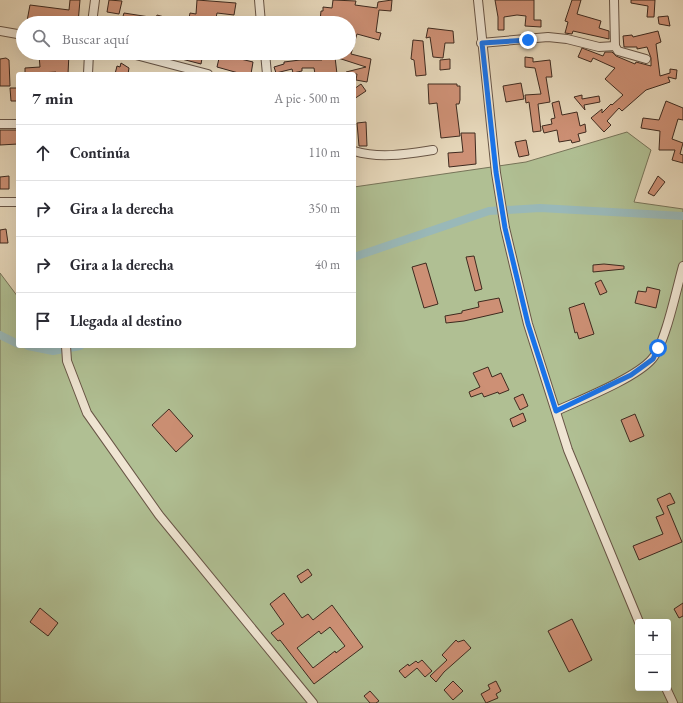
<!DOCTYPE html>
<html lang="es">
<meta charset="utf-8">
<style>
:root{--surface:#fff;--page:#f7f7f7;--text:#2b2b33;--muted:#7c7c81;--line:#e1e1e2}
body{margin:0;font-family:"EB Garamond",serif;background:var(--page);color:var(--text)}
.controls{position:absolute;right:12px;bottom:12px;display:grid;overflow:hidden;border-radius:4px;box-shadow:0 4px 16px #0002}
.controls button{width:36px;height:36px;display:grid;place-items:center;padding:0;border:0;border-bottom:1px solid var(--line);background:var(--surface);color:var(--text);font:20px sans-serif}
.stop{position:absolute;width:12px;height:12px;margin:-9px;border:3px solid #1a73e8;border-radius:50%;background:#fff}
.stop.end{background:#1a73e8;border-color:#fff;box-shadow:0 1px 4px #0008}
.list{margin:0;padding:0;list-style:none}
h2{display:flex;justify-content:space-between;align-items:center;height:52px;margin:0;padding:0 16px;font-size:17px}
h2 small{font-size:13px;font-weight:400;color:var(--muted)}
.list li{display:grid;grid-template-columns:26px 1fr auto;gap:12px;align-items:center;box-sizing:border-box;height:56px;padding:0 16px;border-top:1px solid var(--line)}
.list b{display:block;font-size:15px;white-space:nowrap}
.list em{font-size:13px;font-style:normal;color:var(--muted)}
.icon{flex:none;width:22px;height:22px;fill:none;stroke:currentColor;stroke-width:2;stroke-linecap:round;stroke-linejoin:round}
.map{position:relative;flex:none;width:683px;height:703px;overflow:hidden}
.search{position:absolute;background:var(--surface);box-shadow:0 4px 16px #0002;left:16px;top:16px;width:340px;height:44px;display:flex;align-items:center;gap:10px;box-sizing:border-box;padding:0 14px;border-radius:22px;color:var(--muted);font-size:15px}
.panel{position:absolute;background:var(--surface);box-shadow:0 4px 16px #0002;left:16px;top:72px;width:340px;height:276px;border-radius:4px}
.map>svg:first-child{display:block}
.green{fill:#b0bf93;stroke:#777459;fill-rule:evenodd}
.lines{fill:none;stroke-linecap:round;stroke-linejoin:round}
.canal{stroke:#99b8b8;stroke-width:8}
.building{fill:#cd9075;stroke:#3e2a1f;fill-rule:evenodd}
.minor-casing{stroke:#685546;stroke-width:10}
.minor{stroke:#efe5d2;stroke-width:8}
.route{stroke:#1a73e8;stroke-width:5}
</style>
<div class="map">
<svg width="683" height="703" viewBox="0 0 683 703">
<rect width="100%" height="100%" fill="#e6d7ba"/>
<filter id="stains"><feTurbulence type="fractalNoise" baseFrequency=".005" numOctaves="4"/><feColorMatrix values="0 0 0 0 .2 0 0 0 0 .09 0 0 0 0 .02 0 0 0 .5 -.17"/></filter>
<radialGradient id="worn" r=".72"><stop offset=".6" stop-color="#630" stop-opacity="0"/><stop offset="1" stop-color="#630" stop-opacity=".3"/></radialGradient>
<path class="green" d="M627,132L651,150L634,202L683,209V703H0V273L18,297V346H354V187L526,162ZM638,622H668V688H638Z"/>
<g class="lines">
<g class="canal">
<polyline points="354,257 489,211 540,208 683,216"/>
<polyline points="0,335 18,344"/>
<polyline points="28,346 53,351 80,346"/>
</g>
</g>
<g class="building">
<polygon points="70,0 80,0 78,23 36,23 27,21 30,5 69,10"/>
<polygon points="109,0 122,1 119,14 107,12"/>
<polygon points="197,0 236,3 234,15 217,13 215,23 188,23 190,13 196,14"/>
<polygon points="333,0 356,1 355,5 377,8 378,2 392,0 391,11 379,10 376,32 381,33 379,40 357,34 351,54 371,59 367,82 356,80 357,74 347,74 346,72 366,67 335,57 337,74 315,74 314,68 302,68 302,71 293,73 292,69 276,73 274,67 284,64 284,62 300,60 322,60 322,53 349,53 349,38 352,29 349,28 349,23 320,21 321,11 323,11 323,7 332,8"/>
<polygon points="495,0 534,0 534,20 541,20 541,27 525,26 526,16 517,15 504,17 504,30 498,30 498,17"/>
<polygon points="572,0 581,0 577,14 601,21 599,28 609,31 609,39 573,31 572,34 565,33 568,22 565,21"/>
<polygon points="631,0 655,0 654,17 647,17 648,6 631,3"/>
<polygon points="124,13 156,18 157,15 179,21 179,23 121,23"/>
<polygon points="668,16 670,26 659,24 658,17"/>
<polygon points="428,28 453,31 454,43 445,43 443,58 433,57 430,37 426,38"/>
<polygon points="658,31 661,42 656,44 660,76 670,73 670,69 677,70 676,79 668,77 670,82 646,90 622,111 619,108 607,121 611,125 604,132 591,118 602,109 602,113 611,104 612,105 623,95 605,79 615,68 593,58 591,62 578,57 582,48 603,56 605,52 612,52 616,56 635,64 636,62 651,66 651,58 647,47 637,49 637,47 624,47 623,36 632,35 633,37"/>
<polygon points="413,40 423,41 426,75 416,76 414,60 411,59"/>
<polygon points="56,53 69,53 68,74 56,74 56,72 25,74 25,68 40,67 39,55"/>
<polygon points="167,53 203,53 201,64 166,55"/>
<polygon points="220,54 253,62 251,74 242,74 217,67"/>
<polygon points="525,57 533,58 533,62 550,60 552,77 546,77 550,102 538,104 541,131 533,132 529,102 526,103 525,95 541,94 535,68 525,67"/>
<polygon points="6,58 9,60 10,86 0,86 0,59"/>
<polygon points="450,59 450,69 440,70 440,60"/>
<polygon points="121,63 129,68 128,74 115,74 117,66 120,67"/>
<polygon points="521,83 524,99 506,102 503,86"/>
<polygon points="361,84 366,91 354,99 354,89"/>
<polygon points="428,84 457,84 457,86 460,86 460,100 459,104 456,104 460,136 441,138 437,103 429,104"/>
<polygon points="10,88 18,88 18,101 11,101"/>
<polygon points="582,95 582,99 599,96 600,102 584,105 585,110 574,97"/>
<polygon points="559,101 562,115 577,112 580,126 585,124 586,132 578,134 580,141 572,143 571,140 559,142 557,130 544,133 542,126 552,124 551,119 555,118 552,103"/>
<polygon points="666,101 683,108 683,120 678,119 672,139 683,143 680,154 683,155 683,163 672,160 675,150 659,150 660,131 641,128 643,118 659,120"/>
<polygon points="366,122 367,146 359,146 357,123"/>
<polygon points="0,130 18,130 18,144 0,145"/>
<polygon points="461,133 475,133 476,164 449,167 448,153 463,152"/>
<polygon points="526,140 529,155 519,157 515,142"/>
<polygon points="9,176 9,189 0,189 0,177"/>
<polygon points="658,176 665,182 654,196 648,193"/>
<polygon points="6,229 8,243 0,243 0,230"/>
<polygon points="474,256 482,289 475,291 466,257"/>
<polygon points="426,263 438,304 424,308 412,267"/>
<polygon points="604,264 624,266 624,269 593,272 593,265"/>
<polygon points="601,280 607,292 600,295 595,283"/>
<polygon points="647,287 660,290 656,308 635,303 638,291 646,292"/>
<polygon points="499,298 503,312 464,321 446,323 445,316 462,313 462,311 479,307 478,302"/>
<polygon points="584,303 594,334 579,339 577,332 575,333 569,308"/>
<polygon points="488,367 492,377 501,373 509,390 499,394 498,392 484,397 482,393 471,397 469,392 480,387 473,373"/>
<polygon points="523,394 528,406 520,410 514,398"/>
<polygon points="169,409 193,436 176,452 152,425"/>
<polygon points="523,413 526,421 513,427 510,419"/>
<polygon points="635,414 644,436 630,442 621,420"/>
<polygon points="670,493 675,503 667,506 682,542 639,560 633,546 663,534 656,517 664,514 657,499"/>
<polygon points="308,569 312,575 301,583 297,576"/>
<path d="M284,593L302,618L308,614L313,620L332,605L363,647L314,684L280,640L278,641L271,633L284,624L270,604ZM330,627L345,646L336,653L335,651L313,668L297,648L319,631L321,634Z"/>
<polygon points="683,603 683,616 679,618 674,609"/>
<polygon points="40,608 58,623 48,636 30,622"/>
<polygon points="572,619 592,660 569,672 548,631"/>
<polygon points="456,640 458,642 464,640 471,648 444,672 436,682 430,676 447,660 442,655"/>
<polygon points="422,660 432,671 425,677 417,668 405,678 399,671 408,664 409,666 416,661 418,663"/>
<polygon points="453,681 463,691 453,700 444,690"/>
<polygon points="496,681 501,691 496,694 498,698 486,703 481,694 490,689 488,685"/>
<polygon points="370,691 379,701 376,703 370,703 364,696"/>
</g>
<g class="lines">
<g class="minor-casing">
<g id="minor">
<polyline points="259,0 261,23"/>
<polyline points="478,0 496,173 505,228 528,324 568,450 639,622"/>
<polyline points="614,0 615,46 618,51 646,59"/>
<polyline points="92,23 95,0"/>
<polyline points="0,31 23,35"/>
<polyline points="481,43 548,37 567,39 599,47 615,46"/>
<polyline points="128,53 208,74"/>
<polyline points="265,53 267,74"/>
<polyline points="88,74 89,53"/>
<polyline points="0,124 18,124"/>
<path d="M354,151C380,159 407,154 433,150"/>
<polyline points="0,202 18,202"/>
<polyline points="66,346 67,361 87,413 159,515 313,703"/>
<path d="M556,411C580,400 636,378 652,359C665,345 677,287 683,266"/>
<polyline points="666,688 673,703"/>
</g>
</g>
<use href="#minor" class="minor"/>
</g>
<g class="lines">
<polyline class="route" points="528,40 482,43 496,172 505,228 528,324 556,411 631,375 653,359 658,348"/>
</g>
<rect width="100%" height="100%" filter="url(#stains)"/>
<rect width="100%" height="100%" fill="url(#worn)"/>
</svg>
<div class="controls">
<button>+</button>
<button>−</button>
</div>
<div class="stop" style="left:658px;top:348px"></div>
<div class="stop end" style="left:528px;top:40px"></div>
<div class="search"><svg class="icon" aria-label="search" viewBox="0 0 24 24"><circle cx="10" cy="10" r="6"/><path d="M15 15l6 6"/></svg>Buscar aquí</div>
<section class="panel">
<h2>7 min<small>A pie · 500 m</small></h2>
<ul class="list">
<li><svg class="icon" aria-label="ahead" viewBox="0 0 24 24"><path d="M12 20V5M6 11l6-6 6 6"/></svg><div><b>Continúa</b></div><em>110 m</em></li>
<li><svg class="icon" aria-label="right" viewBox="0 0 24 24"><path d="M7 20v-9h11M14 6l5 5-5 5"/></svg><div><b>Gira a la derecha</b></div><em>350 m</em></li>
<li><svg class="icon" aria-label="right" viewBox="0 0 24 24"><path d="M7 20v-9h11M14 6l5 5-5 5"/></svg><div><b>Gira a la derecha</b></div><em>40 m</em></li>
<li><svg class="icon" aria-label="arrive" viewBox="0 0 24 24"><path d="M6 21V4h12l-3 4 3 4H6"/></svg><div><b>Llegada al destino</b></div></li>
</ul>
</section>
</div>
